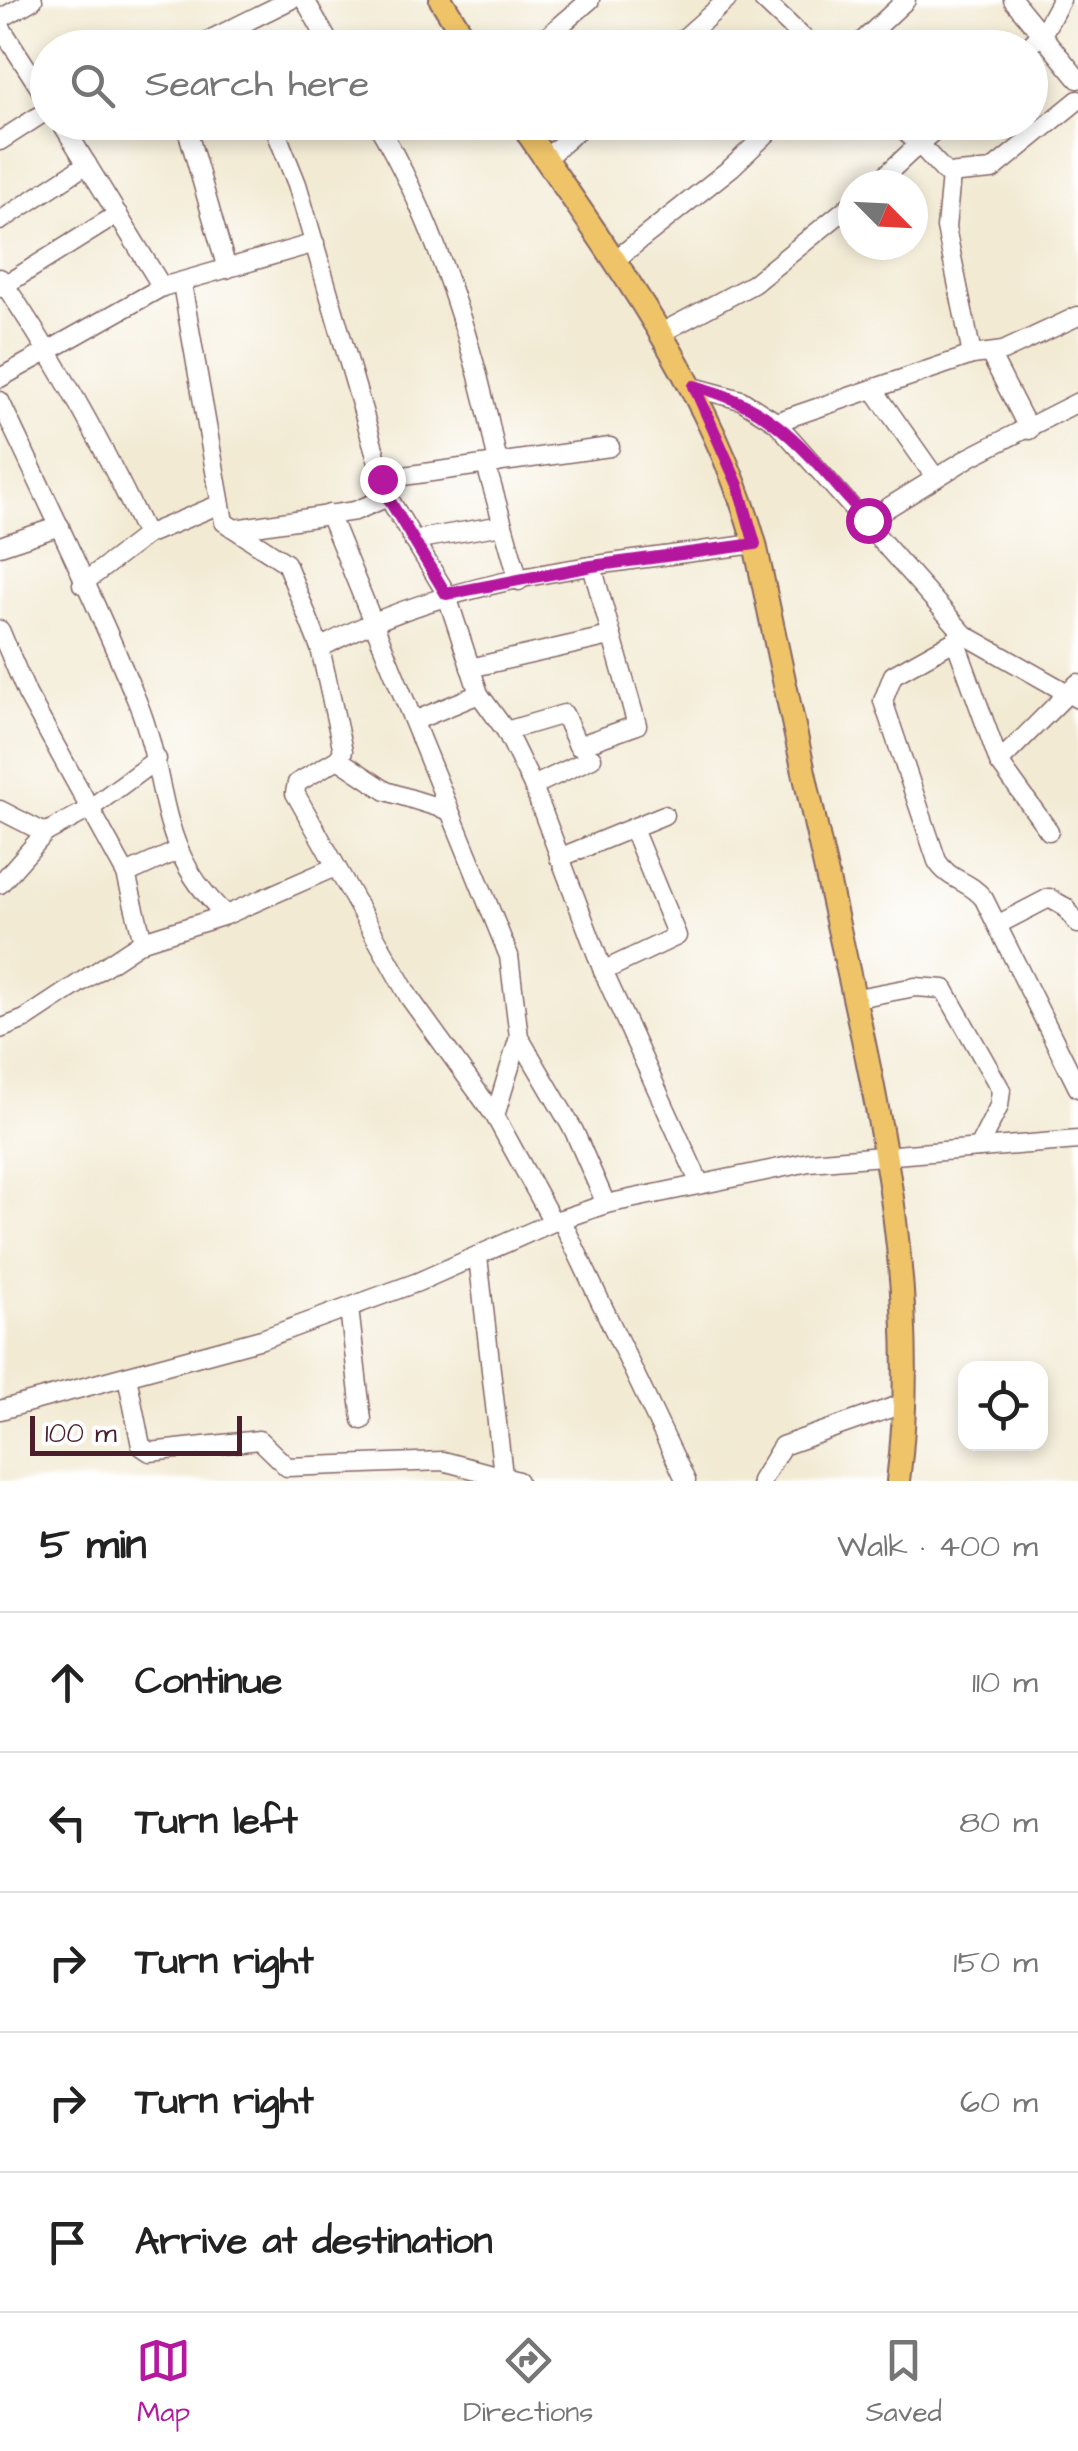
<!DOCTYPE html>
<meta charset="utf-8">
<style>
:root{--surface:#fff;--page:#f6f6f6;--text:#222;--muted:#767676;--line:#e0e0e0;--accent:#b5179e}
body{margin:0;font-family:"Architects Daughter",sans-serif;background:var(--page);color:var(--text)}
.controls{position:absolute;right:30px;bottom:30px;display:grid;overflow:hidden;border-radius:20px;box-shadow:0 5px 15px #0003}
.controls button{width:90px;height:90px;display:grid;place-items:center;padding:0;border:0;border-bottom:2px solid var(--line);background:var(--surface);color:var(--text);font:50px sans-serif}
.compass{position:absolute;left:838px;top:170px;width:90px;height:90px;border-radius:50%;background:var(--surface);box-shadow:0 5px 15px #0003;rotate:114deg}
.scale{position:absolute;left:30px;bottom:25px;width:212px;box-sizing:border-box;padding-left:10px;border:5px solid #4a1f2b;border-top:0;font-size:28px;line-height:35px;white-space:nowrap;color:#4a1f2b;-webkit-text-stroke:8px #fff;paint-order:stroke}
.stop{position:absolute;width:30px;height:30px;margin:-22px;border:8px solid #b5179e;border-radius:50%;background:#fff}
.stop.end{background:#b5179e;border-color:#fff;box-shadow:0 2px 10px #0008}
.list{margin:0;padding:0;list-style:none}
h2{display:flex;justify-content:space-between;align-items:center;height:130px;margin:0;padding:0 40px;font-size:42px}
h2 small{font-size:32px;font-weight:400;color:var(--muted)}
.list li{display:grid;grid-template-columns:65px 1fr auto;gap:30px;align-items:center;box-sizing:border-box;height:140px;padding:0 40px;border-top:2px solid var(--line)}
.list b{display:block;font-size:38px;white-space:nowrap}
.list em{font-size:32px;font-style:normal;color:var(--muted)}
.icon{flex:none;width:55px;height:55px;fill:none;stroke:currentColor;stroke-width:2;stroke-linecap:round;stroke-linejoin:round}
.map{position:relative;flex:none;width:1078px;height:1481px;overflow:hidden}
.search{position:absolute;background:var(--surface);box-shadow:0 5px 15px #0003;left:30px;right:30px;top:30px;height:110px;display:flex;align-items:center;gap:25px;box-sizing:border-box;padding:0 35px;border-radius:55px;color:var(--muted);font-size:38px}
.sheet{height:830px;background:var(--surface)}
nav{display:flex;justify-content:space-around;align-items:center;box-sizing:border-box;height:140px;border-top:2px solid var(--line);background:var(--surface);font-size:28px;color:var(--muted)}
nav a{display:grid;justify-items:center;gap:5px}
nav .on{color:var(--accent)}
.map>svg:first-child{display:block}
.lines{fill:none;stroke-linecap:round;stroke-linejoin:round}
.minor-casing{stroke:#856666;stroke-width:21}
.major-casing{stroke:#856666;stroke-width:26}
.minor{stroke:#fff;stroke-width:18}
.major{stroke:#efc469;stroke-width:22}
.route{stroke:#b5179e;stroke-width:12}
</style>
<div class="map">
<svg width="1078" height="1481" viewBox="0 0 1078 1481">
<rect width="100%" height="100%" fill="#fff"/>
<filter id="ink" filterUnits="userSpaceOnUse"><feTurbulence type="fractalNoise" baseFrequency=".01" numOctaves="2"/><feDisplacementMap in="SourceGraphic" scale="20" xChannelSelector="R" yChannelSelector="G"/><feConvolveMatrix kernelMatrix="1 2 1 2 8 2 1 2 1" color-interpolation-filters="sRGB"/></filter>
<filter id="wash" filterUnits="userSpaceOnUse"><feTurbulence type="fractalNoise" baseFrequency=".0048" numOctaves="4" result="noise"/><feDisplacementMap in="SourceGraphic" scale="40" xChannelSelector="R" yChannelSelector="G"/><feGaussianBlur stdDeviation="2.25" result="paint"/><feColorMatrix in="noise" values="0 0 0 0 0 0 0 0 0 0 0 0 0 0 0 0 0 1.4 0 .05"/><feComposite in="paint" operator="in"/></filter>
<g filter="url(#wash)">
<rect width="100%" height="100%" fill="#f2ead3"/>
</g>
<g filter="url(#ink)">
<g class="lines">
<g class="minor-casing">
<g id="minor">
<polyline points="305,0 332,48"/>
<polyline points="763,0 814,48"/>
<polyline points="1013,0 1078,79"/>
<polyline points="0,19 33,0"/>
<polyline points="0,26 48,101"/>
<polyline points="193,48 290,0"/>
<polyline points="534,48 590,0"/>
<polyline points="673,48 727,0"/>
<polyline points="855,48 906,0"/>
<polyline points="1027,48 1043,33 1061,0"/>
<polyline points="61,122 162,287"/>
<polyline points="185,122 227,269"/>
<polyline points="272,122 297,184 388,497 446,593 479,694 506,731 533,786 603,971 700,1184"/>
<path d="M376,122C434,218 477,353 498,463"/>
<polyline points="944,122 919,144 947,174 992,170 1078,100"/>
<polyline points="0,141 48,110"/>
<polyline points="545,159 587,122"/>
<polyline points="951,175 946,228 972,355"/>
<polyline points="875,185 919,144 895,122"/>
<polyline points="0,221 87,164"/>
<polyline points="615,260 732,167 779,122"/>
<path d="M0,278C57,360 103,445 146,535"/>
<polyline points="182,284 224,522 286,563 320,648"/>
<polyline points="0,288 118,214"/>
<polyline points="659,334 753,284 853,203"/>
<polyline points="990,354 1029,430"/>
<polyline points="0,378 162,287 315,243"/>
<polyline points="693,387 741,400 776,422 972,355 1003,351 1078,316"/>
<polyline points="874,390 935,477"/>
<path d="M0,401C47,500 95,600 137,701C171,784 154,849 226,915L335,867"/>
<polyline points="776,422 965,635 1078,699"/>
<polyline points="486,465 519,581"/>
<polyline points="382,479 610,447"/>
<polyline points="329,514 509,956 519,1037 574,1131 606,1204"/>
<polyline points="868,520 970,457 1078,402"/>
<polyline points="235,529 355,511 388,497"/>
<polyline points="413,540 503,525"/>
<polyline points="0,546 60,526"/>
<polyline points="82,584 146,535 218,505"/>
<polyline points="0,630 27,694 126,874 143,941"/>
<path d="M965,635L893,675L883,701L937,861C949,881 971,881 984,899L1078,1088"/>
<polyline points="955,640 999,762 1049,831"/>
<polyline points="470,668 610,636"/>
<polyline points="414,721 479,694"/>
<polyline points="506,731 564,714 578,746 637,725 592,566"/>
<polyline points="338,759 386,791 447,810"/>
<polyline points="999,762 1078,683"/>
<polyline points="533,786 592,758"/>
<polyline points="0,810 45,833 88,810 157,759"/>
<polyline points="559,858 664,815"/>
<polyline points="126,874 177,851"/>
<polyline points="0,884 45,833"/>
<polyline points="997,925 1049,898 1065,907 1078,924"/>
<polyline points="603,971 677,936 633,829"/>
<polyline points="857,998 915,987 944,989 1001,1090 999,1106 978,1148"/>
<polyline points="0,1029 25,1019 143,941 226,915"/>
<polyline points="495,1116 519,1037"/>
<polyline points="561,1219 686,1481"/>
<path d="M553,1222L495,1116L409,997L295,793L297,783L338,759L343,751L320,648C453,575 607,564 755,544"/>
<polyline points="478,1257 503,1475"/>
<polyline points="349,1308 362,1420"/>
<polyline points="127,1376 141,1446 150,1452 259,1440 287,1467 443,1461 518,1481"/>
<polyline points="0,1410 262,1339 418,1282 553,1222 606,1204 809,1162 1078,1140"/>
<polyline points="761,1481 782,1446 905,1403"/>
</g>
</g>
<g class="major-casing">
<g id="major">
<polyline points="441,0 471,48"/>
<path d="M520,122C612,257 710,386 755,544C779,657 803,771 829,884C872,1081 924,1278 898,1481"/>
</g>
</g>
<use href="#minor" class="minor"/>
<use href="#major" class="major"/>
</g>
</g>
<g class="lines" filter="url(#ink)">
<path class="route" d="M382,479L388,498L446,594L592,566L755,544L738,485L694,386C780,407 810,458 868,520"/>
</g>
</svg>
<div class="controls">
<button><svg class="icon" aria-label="locate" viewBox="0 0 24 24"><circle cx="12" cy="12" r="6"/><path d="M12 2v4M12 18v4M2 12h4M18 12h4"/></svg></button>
</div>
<svg class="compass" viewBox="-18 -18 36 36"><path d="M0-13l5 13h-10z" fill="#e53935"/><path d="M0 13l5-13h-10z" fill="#767676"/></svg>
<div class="scale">100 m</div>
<div class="stop" style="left:868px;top:520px"></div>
<div class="stop end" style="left:382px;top:479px"></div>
<div class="search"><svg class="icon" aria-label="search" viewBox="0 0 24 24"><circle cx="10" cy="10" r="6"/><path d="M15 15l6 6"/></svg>Search here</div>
</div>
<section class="sheet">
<h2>5 min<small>Walk · 400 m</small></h2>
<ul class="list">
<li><svg class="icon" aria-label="ahead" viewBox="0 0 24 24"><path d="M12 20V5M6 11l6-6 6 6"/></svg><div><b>Continue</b></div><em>110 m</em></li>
<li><svg class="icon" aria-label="left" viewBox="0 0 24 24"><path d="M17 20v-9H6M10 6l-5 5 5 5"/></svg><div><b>Turn left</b></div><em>80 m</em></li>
<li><svg class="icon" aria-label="right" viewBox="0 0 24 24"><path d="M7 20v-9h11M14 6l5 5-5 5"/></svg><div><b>Turn right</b></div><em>150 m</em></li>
<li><svg class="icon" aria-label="right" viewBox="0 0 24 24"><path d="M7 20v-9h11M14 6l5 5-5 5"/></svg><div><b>Turn right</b></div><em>60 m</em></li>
<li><svg class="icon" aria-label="arrive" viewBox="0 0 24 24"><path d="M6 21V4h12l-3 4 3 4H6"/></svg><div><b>Arrive at destination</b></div></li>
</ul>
</section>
<nav>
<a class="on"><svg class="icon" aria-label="map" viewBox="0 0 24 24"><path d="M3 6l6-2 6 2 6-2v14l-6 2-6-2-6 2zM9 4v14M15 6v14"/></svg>Map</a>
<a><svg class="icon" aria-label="directions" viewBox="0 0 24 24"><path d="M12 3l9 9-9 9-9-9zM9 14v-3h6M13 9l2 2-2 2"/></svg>Directions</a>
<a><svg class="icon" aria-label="saved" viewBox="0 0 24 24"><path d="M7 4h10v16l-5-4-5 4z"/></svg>Saved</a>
</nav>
